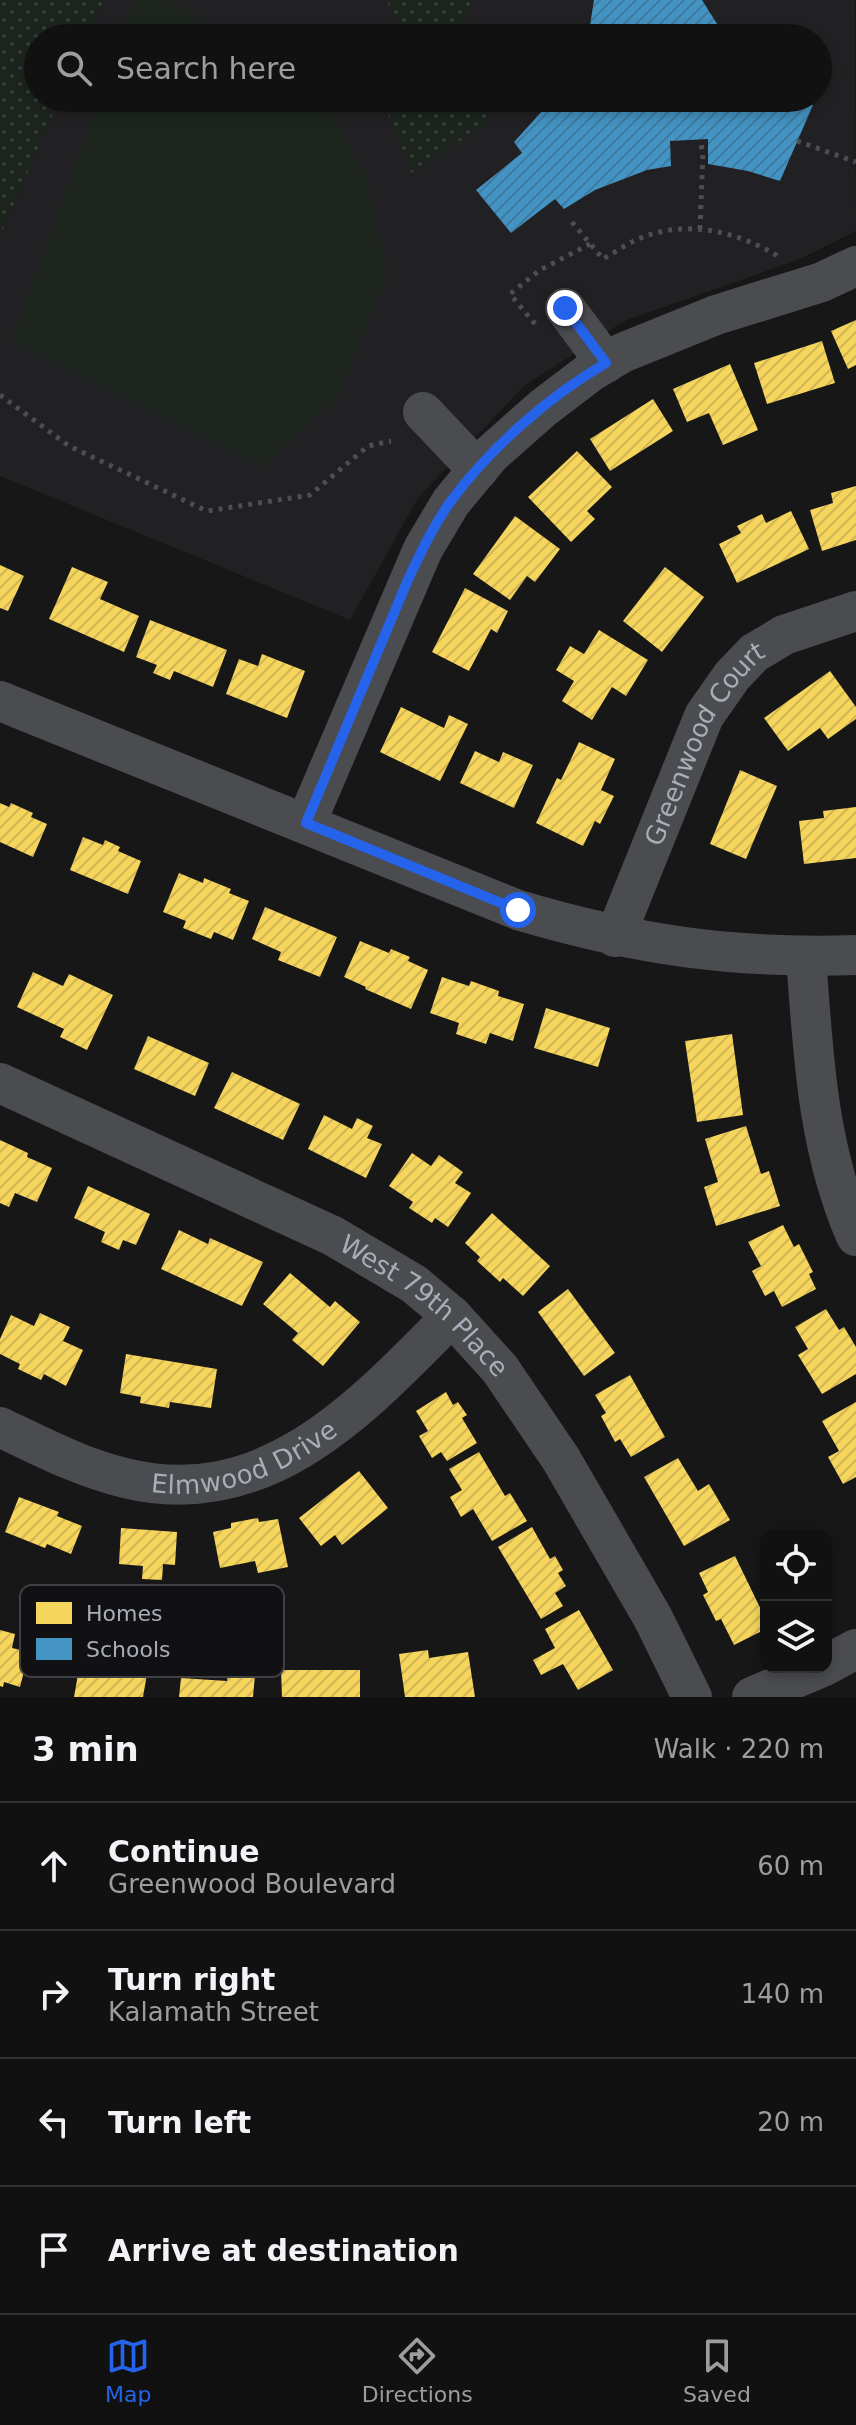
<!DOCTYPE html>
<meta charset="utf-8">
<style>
:root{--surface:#111;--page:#1a1a1a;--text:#f1f3f6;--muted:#9c9d9f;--line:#303131;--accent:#2563eb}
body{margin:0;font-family:"DejaVu Sans",sans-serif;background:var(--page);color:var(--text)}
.controls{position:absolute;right:24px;bottom:24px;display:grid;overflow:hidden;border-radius:16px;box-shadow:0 4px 12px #0003}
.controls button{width:72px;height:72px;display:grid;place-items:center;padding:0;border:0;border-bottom:2px solid var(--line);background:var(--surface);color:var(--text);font:40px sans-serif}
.stop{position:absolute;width:24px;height:24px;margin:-18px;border:6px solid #2563eb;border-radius:50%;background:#fff}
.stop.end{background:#2563eb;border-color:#fff;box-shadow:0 2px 8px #0008}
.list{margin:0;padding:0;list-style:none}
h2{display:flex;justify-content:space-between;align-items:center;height:104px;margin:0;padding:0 32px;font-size:34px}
h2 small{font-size:26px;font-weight:400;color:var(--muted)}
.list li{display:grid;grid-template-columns:52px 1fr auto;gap:24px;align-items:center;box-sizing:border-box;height:128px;padding:0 32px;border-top:2px solid var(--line)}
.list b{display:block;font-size:30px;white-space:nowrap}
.list p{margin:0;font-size:26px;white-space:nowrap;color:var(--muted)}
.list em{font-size:26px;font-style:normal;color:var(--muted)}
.icon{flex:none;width:44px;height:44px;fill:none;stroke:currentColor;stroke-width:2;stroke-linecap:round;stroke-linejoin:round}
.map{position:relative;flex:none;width:856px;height:1697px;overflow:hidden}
.search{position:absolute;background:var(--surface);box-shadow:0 4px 12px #0003;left:24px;right:24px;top:24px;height:88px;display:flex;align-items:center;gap:20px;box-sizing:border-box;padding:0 28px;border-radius:44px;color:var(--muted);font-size:30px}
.sheet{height:616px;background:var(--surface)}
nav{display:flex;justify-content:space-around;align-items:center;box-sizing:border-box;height:112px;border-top:2px solid var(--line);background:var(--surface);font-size:22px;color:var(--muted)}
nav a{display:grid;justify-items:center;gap:4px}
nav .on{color:var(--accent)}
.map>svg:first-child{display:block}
.built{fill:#212123}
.park{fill:url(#park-dots)}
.pitch{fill:#1d241e}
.homes{fill:url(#homes-hatch)}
.schools{fill:url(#schools-hatch)}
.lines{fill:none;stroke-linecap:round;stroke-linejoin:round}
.path{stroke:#4d4e52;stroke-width:5;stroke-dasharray:4 6;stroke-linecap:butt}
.minor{stroke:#4b4c50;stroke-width:40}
.route{stroke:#2563eb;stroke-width:10}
.labels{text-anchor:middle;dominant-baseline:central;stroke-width:8;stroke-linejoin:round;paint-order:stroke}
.street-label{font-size:26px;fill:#a8adb8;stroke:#111113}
.key{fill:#111113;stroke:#3e4045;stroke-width:2}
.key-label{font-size:22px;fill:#a8adb8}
</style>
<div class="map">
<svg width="856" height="1697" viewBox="0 0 856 1697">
<defs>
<pattern id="park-dots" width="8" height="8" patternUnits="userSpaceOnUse" patternTransform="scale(2)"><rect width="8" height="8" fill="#1d241e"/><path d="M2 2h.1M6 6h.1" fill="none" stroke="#3b413d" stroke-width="1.8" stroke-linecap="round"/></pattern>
<pattern id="homes-hatch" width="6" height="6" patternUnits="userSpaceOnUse" patternTransform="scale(2)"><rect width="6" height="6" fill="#f6d55c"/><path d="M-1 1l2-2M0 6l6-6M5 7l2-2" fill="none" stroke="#cfb555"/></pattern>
<pattern id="schools-hatch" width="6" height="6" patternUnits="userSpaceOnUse" patternTransform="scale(2)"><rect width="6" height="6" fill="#4393c3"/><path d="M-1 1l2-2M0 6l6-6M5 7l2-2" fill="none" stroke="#3f7ba0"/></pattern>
</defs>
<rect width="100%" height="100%" fill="#171717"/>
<polygon class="built" points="103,0 855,0 856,231 798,260 624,321 523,387 418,498 350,620 0,476 0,236 60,98 818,98 818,38 87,38"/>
<g class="park">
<polygon points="0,0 103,0 87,38 38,38 38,98 60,98 0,236"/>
<polygon points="389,0 470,0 464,38 394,38 401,29 388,6"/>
<polygon points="382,98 477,98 489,122 411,173"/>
</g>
<g class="pitch">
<polygon points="134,0 168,0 232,38 120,38"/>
<polygon points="99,98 325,98 366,177 388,275 336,399 261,467 11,342"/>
</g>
<g class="homes">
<polygon points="856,320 856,365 848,369 831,331"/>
<polygon points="822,341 835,383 767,404 754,363"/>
<polygon points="730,364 758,430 723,445 709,413 687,422 673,389"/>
<polygon points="653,399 673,431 610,471 590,439"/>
<polygon points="577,451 612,487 587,511 595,519 571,542 528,497"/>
<polygon points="856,486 856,540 822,551 810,510 833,503 831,493"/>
<polygon points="791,511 809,549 737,583 719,544 741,533 737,526 762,514 766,523"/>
<polygon points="515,516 560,549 535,582 527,576 510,600 473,574"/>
<polygon points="0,565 24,576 8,611 0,608"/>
<polygon points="72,567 108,582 100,599 139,616 124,652 49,619"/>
<polygon points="665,567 704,597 662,652 623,621"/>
<polygon points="465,588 508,611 497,633 491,629 469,671 432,652"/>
<polygon points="150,620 227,650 213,687 174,671 170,680 153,673 157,665 136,657"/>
<polygon points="599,630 648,660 626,696 612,687 592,720 562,701 574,681 556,670 570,646 584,654"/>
<polygon points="262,654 305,671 287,718 226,694 239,659 258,666"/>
<polygon points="830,671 856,707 856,719 828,739 820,728 788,751 764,718"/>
<polygon points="401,707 444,728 449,715 468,724 440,781 380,752"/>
<polygon points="579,742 615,759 601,790 614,796 600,824 595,821 583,846 536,823 557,778 561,780"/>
<polygon points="475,751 499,762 503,752 533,765 514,808 460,783"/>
<polygon points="740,770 777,786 746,859 710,844"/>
<polygon points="0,803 9,807 11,803 33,813 31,817 47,824 33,857 0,842"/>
<polygon points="856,807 856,858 804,864 799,821 824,818 823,811"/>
<polygon points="83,837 103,845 105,840 120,847 118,851 141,861 128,894 70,870"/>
<polygon points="179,873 203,883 204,878 231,889 229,893 249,901 233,940 214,932 211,939 183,928 186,921 163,912"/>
<polygon points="265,907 337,937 320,977 278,960 281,952 252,939"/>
<polygon points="360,941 389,953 391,949 410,957 408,961 428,970 411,1009 365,989 366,987 344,977"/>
<polygon points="33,972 63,986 69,974 113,995 87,1050 60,1037 64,1029 17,1007"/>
<polygon points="442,977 469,986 471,981 499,991 498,996 524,1004 513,1041 490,1033 486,1044 456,1034 459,1023 430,1013"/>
<polygon points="546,1008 610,1028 598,1067 534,1048"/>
<polygon points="732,1034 743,1115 697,1122 685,1041"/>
<polygon points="148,1036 209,1063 195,1096 134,1069"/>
<polygon points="232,1072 300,1104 283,1140 214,1108"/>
<polygon points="324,1115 352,1129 357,1118 373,1126 367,1138 382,1144 366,1178 308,1149"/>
<polygon points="746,1126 761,1174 769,1171 780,1206 716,1226 704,1187 718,1182 705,1139"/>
<polygon points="0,1140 28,1153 27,1157 52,1168 37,1202 15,1193 9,1207 0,1203"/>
<polygon points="412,1153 431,1166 439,1155 463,1172 455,1183 471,1193 448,1227 435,1218 432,1223 409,1208 413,1202 389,1186"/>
<polygon points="88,1186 150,1214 136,1245 123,1240 119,1250 101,1242 105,1232 74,1218"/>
<polygon points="492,1213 550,1266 523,1296 503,1278 500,1282 477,1261 480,1257 465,1243"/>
<polygon points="783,1225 794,1247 799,1244 813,1272 809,1274 816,1289 782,1307 774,1291 765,1296 752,1271 761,1266 748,1242"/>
<polygon points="179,1230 208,1244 210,1238 263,1262 242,1306 161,1269"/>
<polygon points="290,1273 330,1307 335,1301 360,1322 323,1366 292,1340 298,1333 263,1304"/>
<polygon points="568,1289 615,1353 584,1376 538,1312"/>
<polygon points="826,1309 839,1330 844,1327 856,1347 856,1374 822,1394 798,1355 808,1349 795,1327"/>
<polygon points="40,1313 70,1327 63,1341 83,1350 66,1386 44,1374 41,1380 18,1369 20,1364 0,1354 0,1339 11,1315 34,1326"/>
<polygon points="126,1354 217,1369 211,1408 170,1402 169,1408 140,1403 141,1397 120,1393"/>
<polygon points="630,1375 665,1437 631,1457 620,1439 615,1442 601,1416 606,1413 595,1395"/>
<polygon points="446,1392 453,1405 458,1402 467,1415 462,1418 477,1443 447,1461 441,1452 432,1458 419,1436 428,1431 416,1411"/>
<polygon points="856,1402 856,1477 843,1484 828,1457 839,1451 822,1421"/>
<polygon points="479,1452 505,1496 510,1493 527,1521 492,1541 473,1509 461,1517 450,1497 462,1490 449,1469"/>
<polygon points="678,1458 698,1491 709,1484 730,1520 684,1546 644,1477"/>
<polygon points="359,1471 388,1508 342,1545 335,1535 321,1546 299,1518"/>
<polygon points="19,1497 59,1512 57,1516 82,1526 71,1554 47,1544 45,1548 5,1532"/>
<polygon points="258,1518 259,1522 278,1519 288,1567 258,1573 255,1561 220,1568 213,1532 231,1528 231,1523"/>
<polygon points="532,1527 550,1559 555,1556 563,1570 558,1573 566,1586 555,1593 563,1606 541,1619 498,1547"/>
<polygon points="121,1528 177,1532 175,1565 163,1564 162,1580 142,1579 143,1566 119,1564"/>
<polygon points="735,1556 766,1620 766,1629 734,1645 721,1619 716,1621 703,1595 708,1592 699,1573"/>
<polygon points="579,1610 613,1670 578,1690 563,1664 541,1675 533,1660 555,1648 545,1629"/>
<polygon points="0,1630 15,1634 12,1648 29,1652 20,1687 4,1682 3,1687 0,1686"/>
<polygon points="428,1650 429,1658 468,1652 475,1697 405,1697 399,1654"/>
<polygon points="80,1663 147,1674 143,1697 74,1697"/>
<polygon points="281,1670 360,1670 360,1697 282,1697"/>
<polygon points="228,1673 255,1675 253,1697 179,1697 181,1678 227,1681"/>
</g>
<g class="schools">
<polygon points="594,0 702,0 726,38 588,38"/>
<polygon points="554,98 800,98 813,105 780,181 748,171 708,164 708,139 670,141 671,166 647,170 595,190 564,209 555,199 511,233 476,190 522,153 514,142"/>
</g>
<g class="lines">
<g class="path">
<polyline points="797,141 856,162"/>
<path d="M572,222L603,259C614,253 625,245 636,240C684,218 738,231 781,258"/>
<polyline points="700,229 703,154 700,139"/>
<polyline points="535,324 510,294 540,270 590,244"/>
<polyline points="0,395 69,446 207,511 310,495 368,446 391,441"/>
</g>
<g class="minor">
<polyline points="565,308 606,363"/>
<polyline points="423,412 478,470"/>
<path d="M0,701L518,910C636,945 733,959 856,955"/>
<polyline points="306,823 423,549 451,502 490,455 543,408 589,373 622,353 716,315 822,282 856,266"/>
<path id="s1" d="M615,937L704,716L732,676L754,653L784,635L856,611"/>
<path d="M806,956C813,1052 817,1147 856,1236"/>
<path id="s2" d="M0,1083L333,1236L414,1284L452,1316L500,1369L561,1459L653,1618L692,1697"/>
<path id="s3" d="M0,1427C40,1446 82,1468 125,1478C266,1513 362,1407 452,1316"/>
<polyline points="826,1665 856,1649"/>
<polyline points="752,1697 822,1667"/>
</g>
</g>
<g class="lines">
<path class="route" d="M518,910L306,823L407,582C420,554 433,526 451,501C491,447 548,397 606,363L565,308"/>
</g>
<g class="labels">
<g class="street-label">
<text stroke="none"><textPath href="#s1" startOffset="214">Greenwood Court</textPath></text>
<text stroke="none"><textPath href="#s2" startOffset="482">West 79th Place</textPath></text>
<text stroke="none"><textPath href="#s3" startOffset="260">Elmwood Drive</textPath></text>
</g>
</g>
<rect x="20" y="1585" width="264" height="92" rx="12" class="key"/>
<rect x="36" y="1602" width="36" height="22" fill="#f6d55c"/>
<rect x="36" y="1638" width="36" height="22" fill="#4393c3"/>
<g class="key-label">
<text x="86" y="1621">Homes</text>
<text x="86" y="1657">Schools</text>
</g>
</svg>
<div class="controls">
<button><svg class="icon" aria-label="locate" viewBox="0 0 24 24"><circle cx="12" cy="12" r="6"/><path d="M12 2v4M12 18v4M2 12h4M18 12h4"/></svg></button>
<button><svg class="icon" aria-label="layers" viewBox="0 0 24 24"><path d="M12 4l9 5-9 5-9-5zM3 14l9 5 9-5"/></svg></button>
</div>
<div class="stop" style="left:518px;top:910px"></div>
<div class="stop end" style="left:565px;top:308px"></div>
<div class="search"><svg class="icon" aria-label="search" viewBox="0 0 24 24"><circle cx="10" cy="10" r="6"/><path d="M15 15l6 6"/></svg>Search here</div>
</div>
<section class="sheet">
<h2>3 min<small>Walk · 220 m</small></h2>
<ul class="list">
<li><svg class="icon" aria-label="ahead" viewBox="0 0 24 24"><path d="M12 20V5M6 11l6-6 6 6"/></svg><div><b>Continue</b><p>Greenwood Boulevard</p></div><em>60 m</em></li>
<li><svg class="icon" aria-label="right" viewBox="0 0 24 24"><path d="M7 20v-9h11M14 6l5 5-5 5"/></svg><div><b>Turn right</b><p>Kalamath Street</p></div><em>140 m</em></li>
<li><svg class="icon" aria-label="left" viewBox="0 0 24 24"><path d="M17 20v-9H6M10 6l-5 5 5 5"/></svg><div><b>Turn left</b></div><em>20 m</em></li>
<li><svg class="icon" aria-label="arrive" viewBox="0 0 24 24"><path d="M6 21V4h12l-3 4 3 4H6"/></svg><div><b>Arrive at destination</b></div></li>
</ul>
</section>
<nav>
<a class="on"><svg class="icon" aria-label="map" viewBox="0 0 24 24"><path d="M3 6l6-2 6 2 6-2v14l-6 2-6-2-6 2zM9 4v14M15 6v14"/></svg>Map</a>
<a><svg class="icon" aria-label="directions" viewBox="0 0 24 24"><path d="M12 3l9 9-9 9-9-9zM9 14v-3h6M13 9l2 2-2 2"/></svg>Directions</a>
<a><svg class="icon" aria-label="saved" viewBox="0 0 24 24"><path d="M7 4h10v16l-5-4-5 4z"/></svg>Saved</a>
</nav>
